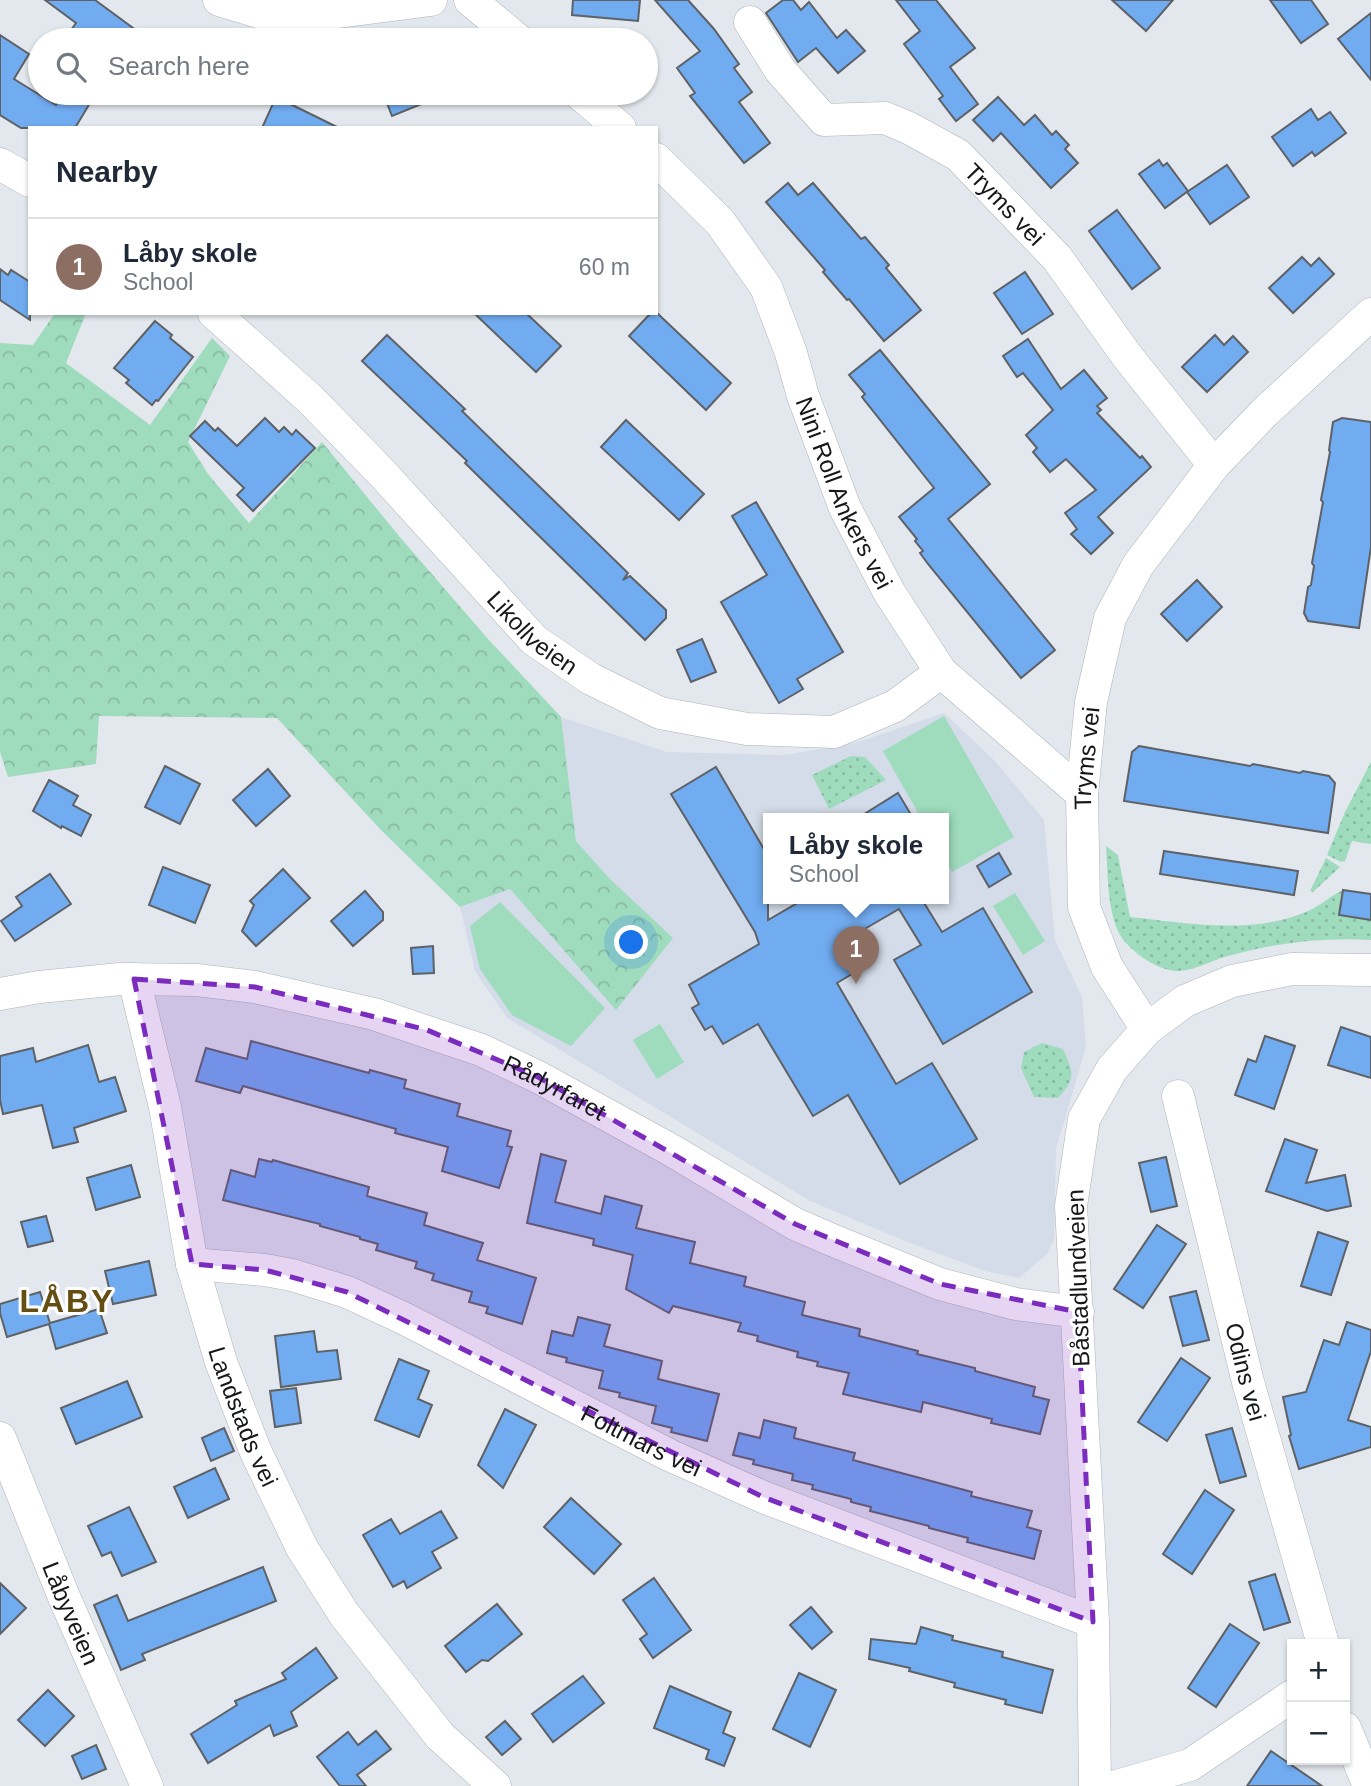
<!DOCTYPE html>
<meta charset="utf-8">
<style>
:root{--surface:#fff;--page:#f2f2f3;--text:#1f2937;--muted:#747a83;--line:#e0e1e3;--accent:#b45309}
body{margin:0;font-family:Helvetica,sans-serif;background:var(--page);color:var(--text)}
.controls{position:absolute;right:21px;bottom:21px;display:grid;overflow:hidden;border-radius:0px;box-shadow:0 2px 5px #0004}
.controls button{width:63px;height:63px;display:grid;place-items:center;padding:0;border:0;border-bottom:2px solid var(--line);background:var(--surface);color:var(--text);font:35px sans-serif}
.you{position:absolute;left:632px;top:943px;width:24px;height:24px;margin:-18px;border:5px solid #fff;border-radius:50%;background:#1a73e8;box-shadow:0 0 0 10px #1a73e833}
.badge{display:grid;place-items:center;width:46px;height:46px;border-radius:50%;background:var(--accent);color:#fff;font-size:23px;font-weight:700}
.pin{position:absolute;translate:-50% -58px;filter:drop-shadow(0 2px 4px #0008)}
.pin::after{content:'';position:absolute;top:37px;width:24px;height:21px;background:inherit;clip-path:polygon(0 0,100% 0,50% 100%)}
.popup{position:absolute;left:763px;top:813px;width:186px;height:91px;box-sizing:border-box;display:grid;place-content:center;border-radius:0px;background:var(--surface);filter:drop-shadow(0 2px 5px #0005);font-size:23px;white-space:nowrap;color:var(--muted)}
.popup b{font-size:26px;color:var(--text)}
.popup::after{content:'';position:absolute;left:50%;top:100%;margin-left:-14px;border:14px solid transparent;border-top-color:var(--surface)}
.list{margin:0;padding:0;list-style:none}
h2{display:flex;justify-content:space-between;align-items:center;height:91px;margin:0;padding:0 28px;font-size:30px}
h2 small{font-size:23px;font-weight:400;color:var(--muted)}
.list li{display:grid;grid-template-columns:46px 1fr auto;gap:21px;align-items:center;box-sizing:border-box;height:98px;padding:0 28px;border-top:2px solid var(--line)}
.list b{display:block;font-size:26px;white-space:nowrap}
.list p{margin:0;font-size:23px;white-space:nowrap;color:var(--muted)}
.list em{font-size:23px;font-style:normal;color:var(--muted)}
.icon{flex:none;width:38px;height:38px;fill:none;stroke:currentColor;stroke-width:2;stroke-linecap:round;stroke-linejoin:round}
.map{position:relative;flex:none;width:1371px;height:1786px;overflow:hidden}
.search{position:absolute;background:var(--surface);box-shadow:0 2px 5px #0004;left:28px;top:28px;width:630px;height:77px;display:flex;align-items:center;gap:18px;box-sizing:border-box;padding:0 24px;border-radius:38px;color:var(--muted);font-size:26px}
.panel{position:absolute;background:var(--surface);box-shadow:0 2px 5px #0004;left:28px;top:126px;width:630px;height:189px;border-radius:0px}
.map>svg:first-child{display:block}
.built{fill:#d3dce8;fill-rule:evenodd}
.grass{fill:url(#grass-dots)}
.forest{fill:url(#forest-crowns)}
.pitch{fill:#9fdbbd}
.building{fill:#71abf0;stroke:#5e6267;stroke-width:2}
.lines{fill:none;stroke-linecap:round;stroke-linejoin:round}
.minor-casing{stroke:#afb3b9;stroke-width:33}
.minor{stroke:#fff;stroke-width:32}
.marked{fill:#7b2cbf;fill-opacity:0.2;stroke:#7b2cbf;stroke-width:5;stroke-dasharray:14 9;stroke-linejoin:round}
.labels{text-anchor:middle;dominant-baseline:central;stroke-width:6;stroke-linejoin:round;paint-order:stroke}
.street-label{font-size:24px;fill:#151719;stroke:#fff}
.district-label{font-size:32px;font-weight:bold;letter-spacing:2px;fill:#644e12;stroke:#fff}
</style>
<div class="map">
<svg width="1371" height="1786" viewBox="0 0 1371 1786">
<defs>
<pattern id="grass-dots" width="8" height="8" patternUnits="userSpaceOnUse" patternTransform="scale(1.75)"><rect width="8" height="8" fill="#9fdbbd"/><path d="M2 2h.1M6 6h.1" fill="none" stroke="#88bba2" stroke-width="1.8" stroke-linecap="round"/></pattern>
<pattern id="forest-crowns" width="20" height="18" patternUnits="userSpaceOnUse" patternTransform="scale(1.75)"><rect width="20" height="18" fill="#9fdbbd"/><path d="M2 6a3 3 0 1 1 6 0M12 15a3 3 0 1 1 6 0" fill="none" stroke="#88bba2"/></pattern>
</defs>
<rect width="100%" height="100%" fill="#e3e8ee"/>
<path class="built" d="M944,713L995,761L1044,820L1055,940L1082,997L1086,1047L1056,1149L1054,1240L1047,1254L1019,1278L985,1271L905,1241L810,1201L507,1018L475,971L460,907L510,889L617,1010L611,880L576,841L561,717L667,752L784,755L855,743ZM768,818H944V898H768Z"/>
<g class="grass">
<polygon points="851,756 865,757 886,780 829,809 812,775"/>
<polygon points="1371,762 1371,844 1352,841 1345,861 1341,862 1327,855 1345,812"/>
<path d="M1106,846L1118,855L1130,917C1187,923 1251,935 1306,912C1319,907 1330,896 1343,890L1339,915L1371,920V940C1323,937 1274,943 1228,956C1212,960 1195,971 1177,971C1157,971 1126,949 1118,931C1107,906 1108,873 1106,846Z"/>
<polygon points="1326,858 1340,867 1313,892 1310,891"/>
<path d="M1042,1043L1063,1049C1073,1072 1077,1078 1058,1098L1034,1097L1021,1068L1024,1052Z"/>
</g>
<polygon class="forest" points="55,313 86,313 66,363 150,425 212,338 230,356 188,442 208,474 249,523 322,442 399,536 488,639 561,717 576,841 611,880 673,938 616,1010 510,889 460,907 381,830 277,718 99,716 96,764 8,777 0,752 0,343 33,345"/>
<g class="pitch">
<polygon points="944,716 1014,837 952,872 944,857 944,818 921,818 883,751"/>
<polygon points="1015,893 1045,941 1023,955 993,906"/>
<polygon points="500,902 605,1008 571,1046 512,1015 480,969 470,926"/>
<polygon points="660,1024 684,1062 657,1079 633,1040"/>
</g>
<g class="building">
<polygon points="45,0 95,0 133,28 124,40 64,40 76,23"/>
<polygon points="573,0 640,0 638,21 572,15"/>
<polygon points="655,0 688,0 714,29 739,64 734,68 752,92 739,102 770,143 744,163 690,96 695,93 677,68 700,51"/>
<polygon points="783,0 793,0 801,10 809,2 837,38 846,30 865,51 838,73 816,48 798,62 766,13"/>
<polygon points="896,0 936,0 975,48 950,67 978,104 956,121 939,99 943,96 904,44 920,31"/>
<polygon points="1112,0 1173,0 1146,31"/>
<polygon points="1270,0 1311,0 1328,24 1301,43"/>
<polygon points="1371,13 1371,80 1338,39"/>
<polygon points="0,35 29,54 14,79 56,105 63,93 96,93 75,128 21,128 0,115"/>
<polygon points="383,93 446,93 446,94 392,116"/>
<polygon points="276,97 339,128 262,128"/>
<polygon points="998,97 1024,125 1035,115 1052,135 1056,131 1069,145 1065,149 1078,163 1051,188 1001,133 993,141 973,120"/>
<polygon points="1311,109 1318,120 1330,112 1346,133 1315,156 1312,152 1293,166 1272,137"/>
<polygon points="1159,160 1163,166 1167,163 1188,191 1165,208 1139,174"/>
<polygon points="1227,165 1249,197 1210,224 1187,192"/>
<polygon points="788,183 798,195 813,183 861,239 865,237 889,265 886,268 921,310 884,341 849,299 847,300 823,272 825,270 766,202"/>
<polygon points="1117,210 1160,268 1132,289 1089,231"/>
<polygon points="1302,257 1311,266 1319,258 1334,274 1293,313 1269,288"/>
<polygon points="0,269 8,275 11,270 30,282 30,320 0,300"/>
<polygon points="1025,272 1053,314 1022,334 994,293"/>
<polygon points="656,312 731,383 706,410 629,336 651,313"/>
<polygon points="474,313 526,313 561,346 536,372"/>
<polygon points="155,321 172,335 170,338 193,357 158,401 156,400 152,405 126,383 129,380 114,368"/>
<polygon points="387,335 465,409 462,411 628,573 623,580 630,576 666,610 666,618 645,640 465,463 467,461 362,361"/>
<polygon points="1215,335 1224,345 1233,336 1248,352 1207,392 1182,367"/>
<polygon points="1028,339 1061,389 1084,370 1107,398 1097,406 1101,410 1097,413 1140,458 1142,456 1151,467 1098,517 1113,533 1091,554 1071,534 1077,529 1065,513 1096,490 1066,459 1050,472 1033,452 1037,448 1026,435 1053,410 1023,373 1017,377 1003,356"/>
<polygon points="880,350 990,484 948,519 1055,650 1021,678 928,564 920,553 923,551 915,541 917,539 899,517 934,488 862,397 865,394 849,375"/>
<polygon points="265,418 279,432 284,427 292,435 296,430 315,448 253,511 237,495 244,488 190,436 205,421 215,431 218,428 237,446"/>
<polygon points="1342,418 1371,422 1371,547 1359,628 1308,621 1304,613 1308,587 1311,585 1314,566 1312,563 1323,502 1321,500 1330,452 1329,450 1333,422"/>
<polygon points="626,420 704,494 679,520 601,447"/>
<polygon points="756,502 843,652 797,679 803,689 779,703 721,602 767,575 732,516"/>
<polygon points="1197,580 1222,607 1187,641 1161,614"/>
<polygon points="702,639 716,672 691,682 677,650"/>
<polygon points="1139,746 1250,766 1253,764 1300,773 1303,771 1329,776 1335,783 1328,833 1124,801 1132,752"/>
<polygon points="165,766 200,784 180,824 145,807"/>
<polygon points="716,767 768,856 768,920 806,898 921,898 942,932 983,908 1032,992 943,1044 894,960 921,945 899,909 856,934 872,962 837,983 896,1084 932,1063 977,1139 900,1184 848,1095 813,1116 758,1024 723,1044 712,1026 705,1030 692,1008 699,1004 689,985 759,944 755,932 671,794"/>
<polygon points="268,769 290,796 256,826 233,800"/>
<polygon points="49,780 78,796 73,805 91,815 81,836 62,826 61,828 33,811"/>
<polygon points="898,793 913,818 858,818"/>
<polygon points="1164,851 1298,871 1294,895 1160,874"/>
<polygon points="999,853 1011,874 989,887 977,866"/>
<polygon points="163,867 210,885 195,923 149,905"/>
<polygon points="283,869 310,898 256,946 242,931 254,905 250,901"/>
<polygon points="50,874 71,904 15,941 1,921 22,906 16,897"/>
<polygon points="1343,890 1371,894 1371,920 1339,915"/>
<polygon points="365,891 383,912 383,920 353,946 331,921"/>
<polygon points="433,946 434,973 413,974 411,948"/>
<polygon points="1341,1027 1371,1037 1371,1078 1328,1065"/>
<polygon points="1265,1036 1295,1046 1274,1109 1235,1095 1248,1059 1256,1062"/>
<polygon points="251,1041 369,1073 370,1070 406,1080 404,1088 460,1104 457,1116 511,1131 507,1146 512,1147 499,1188 442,1171 448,1147 395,1133 396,1129 243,1086 240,1093 196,1081 206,1048 247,1059"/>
<polygon points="88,1045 99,1082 115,1077 126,1111 74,1128 78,1142 53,1148 42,1105 3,1114 0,1100 0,1056 33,1048 36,1062"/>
<polygon points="1285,1139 1317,1150 1306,1183 1345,1175 1351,1206 1327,1211 1266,1191"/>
<polygon points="541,1154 566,1161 555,1202 601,1214 605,1196 642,1206 636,1228 695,1242 690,1263 746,1277 744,1286 805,1302 802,1315 860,1329 859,1336 918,1351 917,1354 975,1368 975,1371 1035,1387 1033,1396 1049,1400 1040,1434 991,1423 992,1419 923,1402 921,1412 843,1394 849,1373 817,1366 818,1362 797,1357 798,1352 757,1341 758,1336 738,1331 741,1323 673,1306 669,1313 626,1289 633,1255 593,1245 594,1239 527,1223"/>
<polygon points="1166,1157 1177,1206 1151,1212 1139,1163"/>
<polygon points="259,1159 272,1162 273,1160 369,1187 367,1196 427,1213 424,1225 483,1243 477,1260 536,1278 522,1324 486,1313 488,1307 469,1302 472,1292 432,1280 434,1274 415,1268 417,1262 376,1250 378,1244 360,1239 360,1237 320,1226 320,1224 223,1200 231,1170 255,1177"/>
<polygon points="131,1165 140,1197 96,1210 87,1178"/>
<polygon points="46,1216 53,1241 28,1247 21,1222"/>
<polygon points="1157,1225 1186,1244 1143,1308 1114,1289"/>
<polygon points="1318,1232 1348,1242 1331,1295 1301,1286"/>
<polygon points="149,1261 156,1295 113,1304 105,1271"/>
<polygon points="1196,1291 1209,1340 1183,1346 1170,1297"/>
<polygon points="40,1292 50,1323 99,1309 107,1333 56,1349 49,1324 7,1337 0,1313 0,1304"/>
<polygon points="578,1317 610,1325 604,1346 662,1361 658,1379 719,1394 707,1441 671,1432 672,1428 652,1423 656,1406 619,1397 620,1393 599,1388 603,1371 566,1362 567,1358 547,1353 552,1331 573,1336"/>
<polygon points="1347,1322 1371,1330 1371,1351 1348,1420 1371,1427 1371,1447 1299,1469 1289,1436 1291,1435 1283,1397 1306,1392 1324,1340 1339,1345"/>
<polygon points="314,1331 317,1352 337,1350 341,1379 281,1387 275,1336"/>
<polygon points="1181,1358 1210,1378 1167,1441 1138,1422"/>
<polygon points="399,1359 429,1371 418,1399 432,1405 419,1437 375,1420"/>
<polygon points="127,1381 142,1417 76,1444 61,1408"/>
<polygon points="296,1388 301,1423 275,1427 270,1391"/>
<polygon points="505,1409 536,1425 503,1488 478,1465"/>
<polygon points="764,1420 796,1428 794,1438 855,1453 853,1460 972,1492 971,1496 1032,1511 1027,1527 1041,1531 1034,1559 967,1542 968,1538 929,1528 929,1526 870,1511 871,1507 851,1502 851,1499 812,1489 813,1485 792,1480 793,1474 753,1464 754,1460 733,1455 739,1433 760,1438"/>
<polygon points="224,1428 234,1451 211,1461 202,1438"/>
<polygon points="1232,1428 1246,1476 1220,1483 1206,1435"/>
<polygon points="215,1468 229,1499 188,1518 174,1487"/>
<polygon points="1205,1490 1234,1510 1192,1574 1163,1554"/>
<polygon points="571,1498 621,1544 594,1574 544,1527"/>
<polygon points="129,1507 156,1562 122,1576 111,1552 102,1556 88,1526"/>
<polygon points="441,1511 457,1538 432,1552 441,1568 407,1588 404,1581 393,1587 363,1535 391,1519 400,1534"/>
<polygon points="263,1567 276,1601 142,1654 145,1660 121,1670 94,1605 117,1595 128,1621"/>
<polygon points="1275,1574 1290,1622 1264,1630 1249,1582"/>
<polygon points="654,1578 691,1630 653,1658 640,1639 647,1634 623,1600"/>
<polygon points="0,1583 26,1608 0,1634"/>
<polygon points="497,1604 522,1634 488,1661 482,1660 466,1672 445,1646"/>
<polygon points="811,1607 832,1632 812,1649 790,1625"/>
<polygon points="1230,1624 1259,1643 1216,1707 1188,1688"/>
<polygon points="921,1627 953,1636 952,1640 1003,1652 1002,1657 1053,1670 1042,1713 1005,1704 1006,1700 954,1687 955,1683 909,1671 910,1668 869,1659 871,1639 916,1644"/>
<polygon points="316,1648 337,1678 291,1712 297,1726 274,1736 270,1725 208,1763 191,1734 237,1705 235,1701 286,1679 282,1673"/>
<polygon points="799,1673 836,1690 810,1747 773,1729"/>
<polygon points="583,1676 604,1703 553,1742 532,1714"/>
<polygon points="670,1686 731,1712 723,1733 735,1738 724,1766 706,1759 709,1750 654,1728"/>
<polygon points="48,1690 74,1716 45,1746 18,1720"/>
<polygon points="505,1721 521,1739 502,1755 486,1737"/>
<polygon points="376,1731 391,1749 357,1775 366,1786 340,1786 317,1757 348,1732 358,1745"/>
<polygon points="96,1745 106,1769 82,1779 72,1756"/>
<polygon points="1271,1751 1322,1786 1247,1786"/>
</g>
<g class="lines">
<g class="minor-casing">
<g id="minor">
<polyline points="219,0 268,15 323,14 431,0"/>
<polyline points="470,0 518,40"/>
<path id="s1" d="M750,22L780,70L824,120L885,118L909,128L958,155L1057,258L1127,356L1214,465"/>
<polyline points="579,93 620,128"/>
<path id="s2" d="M656,159L720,222L766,287L791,353L803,396L845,508L889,592L941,672L1082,794"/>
<polyline points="0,164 30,181"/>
<path id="s3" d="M214,313L310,399L382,473L534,640L591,679L660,713L747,729L834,732L895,706L941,672"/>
<path id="s4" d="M134,979L165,1107L192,1264L221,1362L255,1450L302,1548L344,1614L440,1736L495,1786"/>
<path id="s5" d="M0,994L39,987L120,979L197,980L255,987L374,1014L481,1050L538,1077L671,1150L795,1224L832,1240L940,1284L1016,1304L1078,1312"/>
<path id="s6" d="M1147,1029L1107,967L1084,907L1082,794L1091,702L1110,618L1138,565L1214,465L1264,413L1371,314"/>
<path id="s7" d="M1178,1096L1248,1382L1323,1644"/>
<path id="s8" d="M192,1264L265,1270L292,1275L347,1292L403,1318L669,1455L763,1497L1093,1622"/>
<path id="s9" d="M0,1438L64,1597L147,1786"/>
<polyline points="1345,1728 1369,1786"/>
<polyline points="1095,1786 1093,1622 1071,1206 1084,1119 1112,1069 1147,1029 1185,1001 1232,981 1292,969 1371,970"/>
<polyline points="1117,1786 1190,1765 1292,1696"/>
</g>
</g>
<use href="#minor" class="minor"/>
</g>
<path class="marked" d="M134,979L255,987L427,1030L538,1077L795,1224L940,1284L1078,1312L1093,1622L763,1497L347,1292L265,1270L192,1264Z"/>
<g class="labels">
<g class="street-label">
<text stroke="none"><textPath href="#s1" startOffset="334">Tryms vei</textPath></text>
<text stroke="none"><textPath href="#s2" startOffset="390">Nini Roll Ankers vei</textPath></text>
<text stroke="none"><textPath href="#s3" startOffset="452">Likollveien</textPath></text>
<text stroke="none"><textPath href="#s6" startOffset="287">Tryms vei</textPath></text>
<text stroke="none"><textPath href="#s5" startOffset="574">Rådyrfaret</textPath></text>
<text transform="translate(1078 1278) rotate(-92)">Båstadlundveien</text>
<text stroke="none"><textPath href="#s7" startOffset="284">Odins vei</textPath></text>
<text stroke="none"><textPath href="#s4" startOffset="452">Landstads vei</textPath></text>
<text stroke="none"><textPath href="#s8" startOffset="488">Foltmars vei</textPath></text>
<text stroke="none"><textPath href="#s9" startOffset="189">Låbyveien</textPath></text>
</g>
<g class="district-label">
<text x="67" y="1301">LÅBY</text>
</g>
</g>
</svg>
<div class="controls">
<button>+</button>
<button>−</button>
</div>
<div class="you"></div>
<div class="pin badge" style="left:856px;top:984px;background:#8d6e63">1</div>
<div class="popup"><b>Låby skole</b>School</div>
<div class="search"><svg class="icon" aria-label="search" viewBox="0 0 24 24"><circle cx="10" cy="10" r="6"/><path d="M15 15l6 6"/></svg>Search here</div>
<section class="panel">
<h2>Nearby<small></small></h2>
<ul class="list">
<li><span class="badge" style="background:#8d6e63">1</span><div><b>Låby skole</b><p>School</p></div><em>60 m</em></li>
</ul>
</section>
</div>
